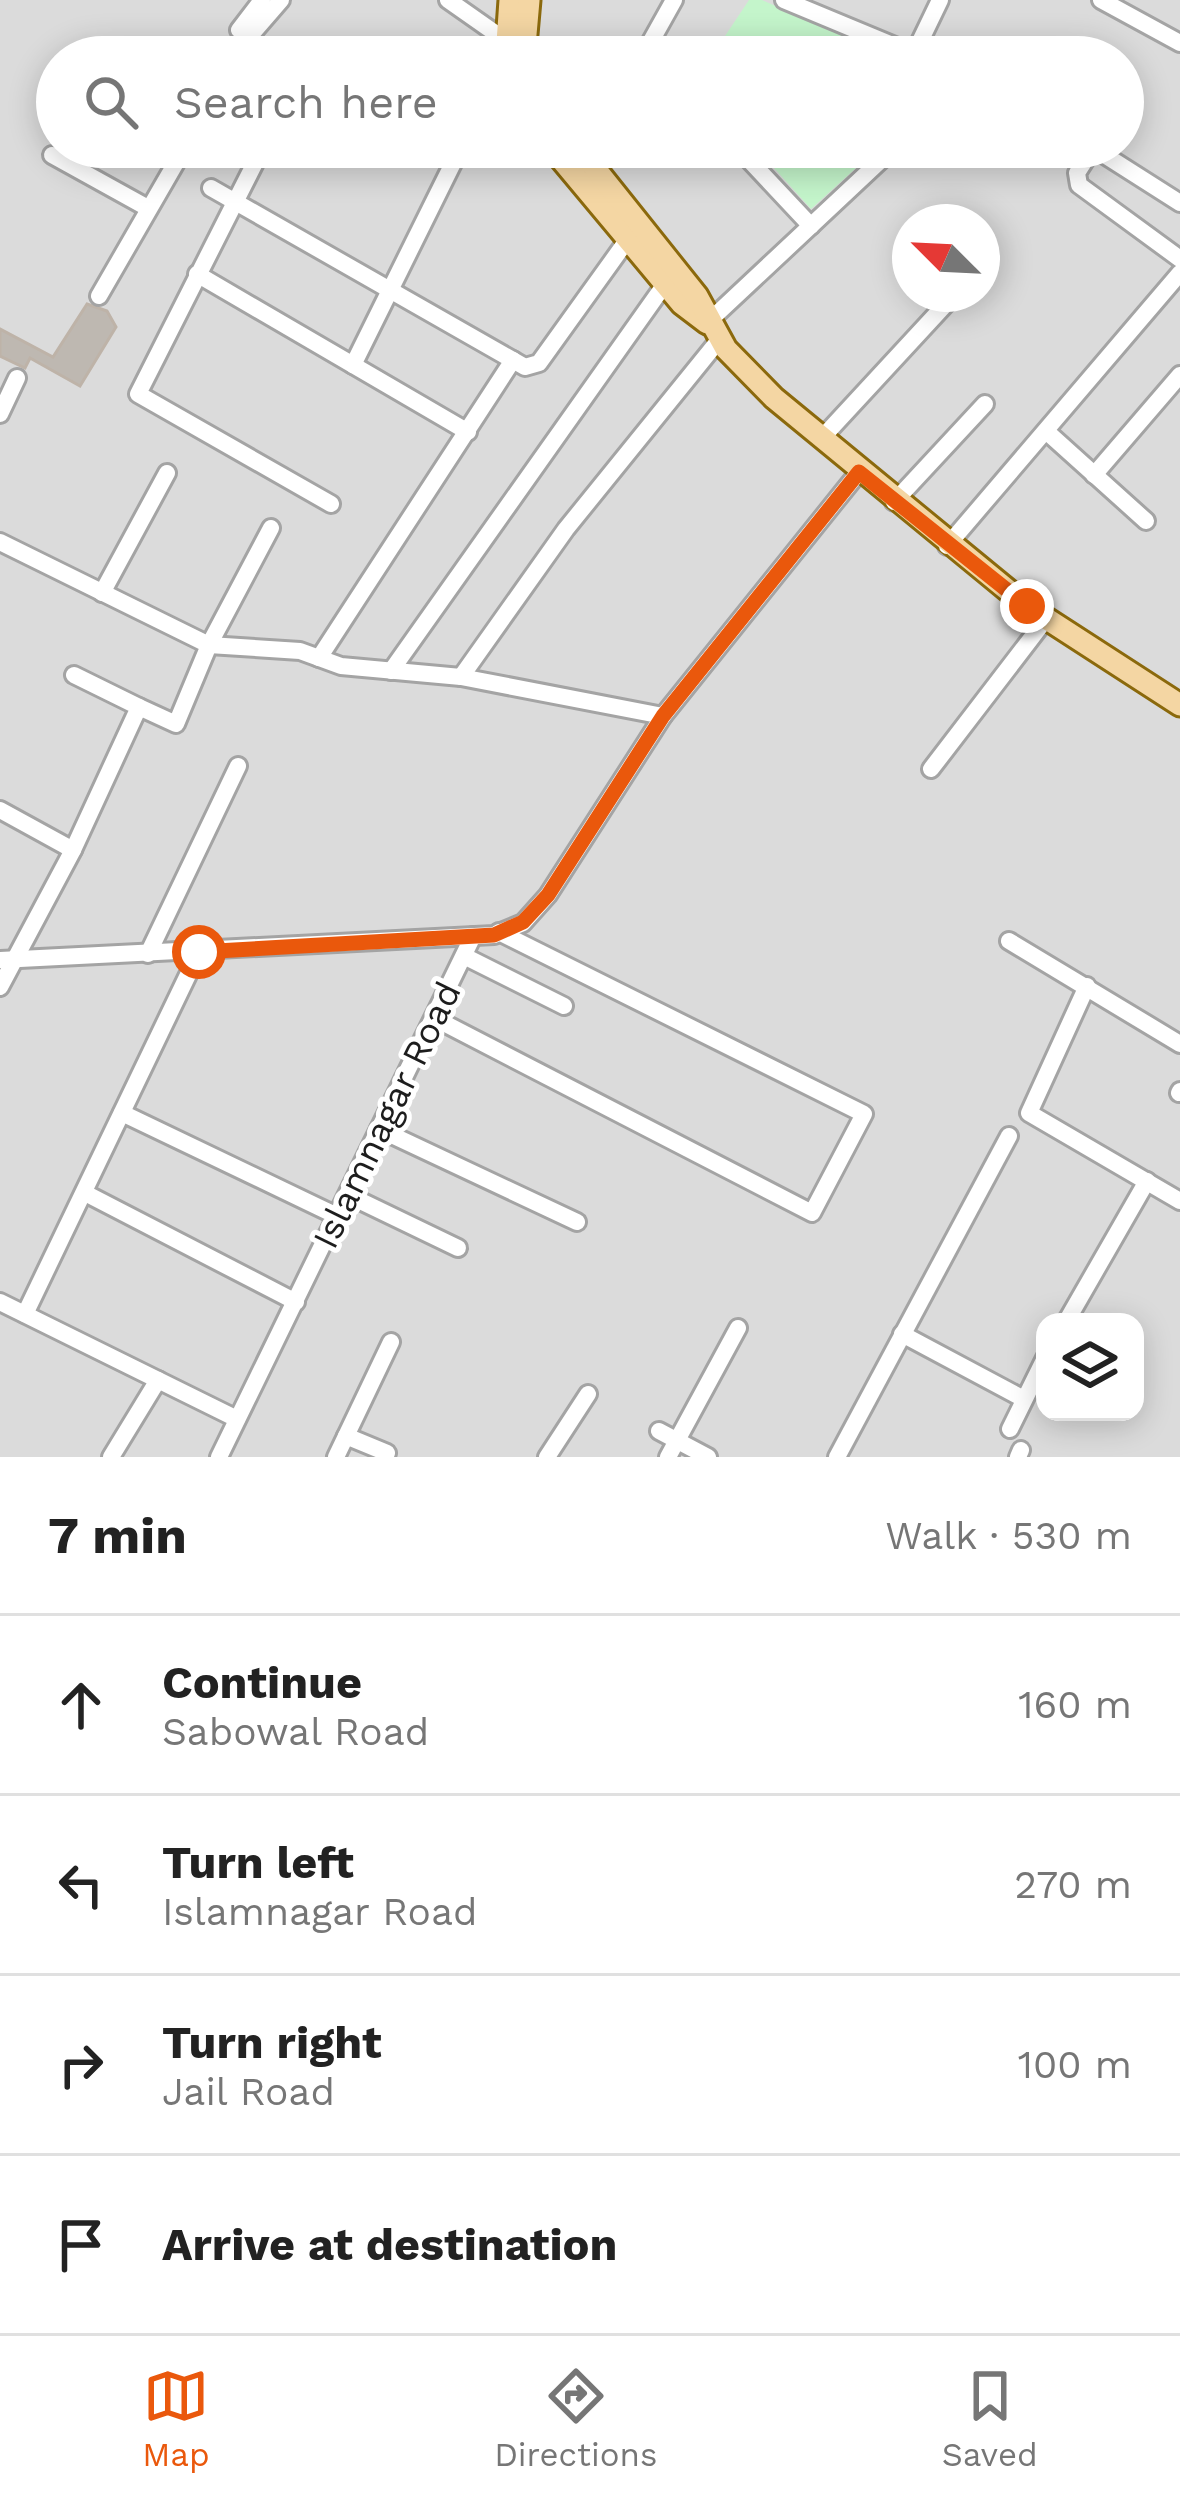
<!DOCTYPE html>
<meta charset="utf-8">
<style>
:root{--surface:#fff;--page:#f6f6f6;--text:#222;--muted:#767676;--line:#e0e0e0;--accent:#ea580c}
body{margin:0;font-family:"Work Sans",sans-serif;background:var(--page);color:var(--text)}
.controls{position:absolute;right:36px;bottom:36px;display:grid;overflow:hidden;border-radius:24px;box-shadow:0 6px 30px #0003}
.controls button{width:108px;height:108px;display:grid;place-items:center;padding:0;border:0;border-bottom:3px solid var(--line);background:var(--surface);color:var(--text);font:60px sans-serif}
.compass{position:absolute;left:892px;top:204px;width:108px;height:108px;border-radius:50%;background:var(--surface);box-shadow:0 6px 30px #0003;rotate:294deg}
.stop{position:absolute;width:36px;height:36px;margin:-27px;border:9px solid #ea580c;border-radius:50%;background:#fff}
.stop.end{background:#ea580c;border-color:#fff;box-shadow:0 3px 12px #0008}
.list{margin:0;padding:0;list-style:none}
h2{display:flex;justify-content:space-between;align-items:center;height:156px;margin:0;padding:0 48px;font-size:51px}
h2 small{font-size:39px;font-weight:400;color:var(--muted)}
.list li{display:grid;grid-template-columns:78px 1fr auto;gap:36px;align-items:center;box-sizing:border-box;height:180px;padding:0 48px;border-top:3px solid var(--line)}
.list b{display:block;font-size:45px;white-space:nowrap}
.list p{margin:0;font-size:39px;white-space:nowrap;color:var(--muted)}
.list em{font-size:39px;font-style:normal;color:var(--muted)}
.icon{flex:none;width:66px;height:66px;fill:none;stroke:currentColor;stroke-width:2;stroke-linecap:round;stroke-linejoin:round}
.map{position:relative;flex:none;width:1180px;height:1457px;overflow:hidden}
.search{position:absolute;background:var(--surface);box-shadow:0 6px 30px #0003;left:36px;right:36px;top:36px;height:132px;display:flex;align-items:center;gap:30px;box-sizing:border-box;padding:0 42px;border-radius:66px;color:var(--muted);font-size:45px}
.sheet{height:876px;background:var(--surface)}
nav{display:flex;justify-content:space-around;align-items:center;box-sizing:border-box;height:168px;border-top:3px solid var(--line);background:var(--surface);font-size:33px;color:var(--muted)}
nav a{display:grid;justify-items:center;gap:6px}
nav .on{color:var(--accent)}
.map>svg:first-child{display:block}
.residential{fill:#dbdbdb;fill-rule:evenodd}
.park{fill:#c4f5cb}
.building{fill:#beb8b1;stroke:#beb3a8;stroke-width:3}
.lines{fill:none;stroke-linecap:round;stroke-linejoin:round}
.minor-casing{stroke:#a4a4a4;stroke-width:22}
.major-casing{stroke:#8b690c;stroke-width:27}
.minor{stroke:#fff;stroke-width:16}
.major{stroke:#f4d6a3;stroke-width:21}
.route{stroke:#ea580c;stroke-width:15}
.labels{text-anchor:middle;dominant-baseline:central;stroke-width:10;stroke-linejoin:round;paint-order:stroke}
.street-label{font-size:36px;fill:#1d1d1d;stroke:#fff}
</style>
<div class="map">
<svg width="1180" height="1457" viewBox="0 0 1180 1457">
<rect width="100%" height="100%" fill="#eeebe4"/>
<path class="residential" d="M0,0H1180V1457H0ZM57,57H1123V147H57ZM910,222H982V294H910ZM1045,1322H1135V1412H1045Z"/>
<g class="park">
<polygon points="749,0 762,0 891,57 711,57"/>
<polygon points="755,147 879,147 811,209"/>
</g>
<polygon class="building" points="87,304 107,311 116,327 80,386 30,358 25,368 0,356 0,329 53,357"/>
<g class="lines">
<g class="minor-casing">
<g id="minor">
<polyline points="448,0 505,40"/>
<polyline points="784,0 921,57"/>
<polyline points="1101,0 1180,43"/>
<polyline points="249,37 239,30 262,0"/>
<polyline points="914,54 940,0"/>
<polyline points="241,57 249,37 281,0"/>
<polyline points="656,57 650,43 674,0"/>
<polyline points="263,147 138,394 331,504"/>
<polyline points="737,147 811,226"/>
<polyline points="1092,147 1180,203"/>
<polyline points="1093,148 1077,173 1079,185 1180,259"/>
<polyline points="52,155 146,207"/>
<polyline points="211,188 525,367 539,363 628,239"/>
<polyline points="197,274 468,432"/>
<polyline points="99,296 185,147"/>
<polyline points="707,323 895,147"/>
<polyline points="353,365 461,147"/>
<polyline points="0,414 17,378"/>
<polyline points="1046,431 1146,521"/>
<polyline points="821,439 955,294"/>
<polyline points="1094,475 1180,375"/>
<polyline points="894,502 985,404"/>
<polyline points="0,542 209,645 300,651 341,666 461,677 663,716"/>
<polyline points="947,546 1180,273"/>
<polyline points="102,593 167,473"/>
<polyline points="319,658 513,360"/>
<polyline points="391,671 665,284"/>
<polyline points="461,677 566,529 719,340"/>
<polyline points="139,707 176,724 209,645 271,528"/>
<polyline points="931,769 1046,619"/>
<polyline points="0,810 73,850 0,987"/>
<polyline points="73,850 139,707 74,675"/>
<polyline points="1009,941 1180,1044"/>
<polyline points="148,954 238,766"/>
<polyline points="464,956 564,1006"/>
<polyline points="0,960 494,935 523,923 548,895 663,716 859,472"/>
<polyline points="1087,986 1029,1113 1180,1201"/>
<polyline points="436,1019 812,1213 864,1114 499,932"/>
<polyline points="1179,1093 1180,1091"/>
<polyline points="122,1113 337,1216"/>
<polyline points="379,1129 577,1222"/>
<polyline points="85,1193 296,1302"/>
<polyline points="348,1195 458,1248"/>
<polyline points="0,1302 237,1419"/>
<polyline points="25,1314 199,952"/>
<polyline points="1066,1322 1147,1181"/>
<polyline points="902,1334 1022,1398"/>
<polyline points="1010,1429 1045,1358"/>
<polyline points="659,1431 708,1457"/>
<polyline points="346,1436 387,1453"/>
<polyline points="111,1457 158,1380"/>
<polyline points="219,1457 473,936"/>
<polyline points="336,1457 391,1342"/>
<polyline points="547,1457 588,1394"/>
<polyline points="668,1457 738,1328"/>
<polyline points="837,1457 1009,1136"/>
<polyline points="1018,1457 1021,1450"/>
</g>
</g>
<g class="major-casing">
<g id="major">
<polyline points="506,57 510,0"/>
<polyline points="524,57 529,0"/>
<polyline points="551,147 682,304 707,323"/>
<polyline points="578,147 697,296 726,349 774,398 1027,606 1180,705"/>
</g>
</g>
<use href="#minor" class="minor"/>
<use href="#major" class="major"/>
</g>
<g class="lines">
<polyline class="route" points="199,952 494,935 523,922 548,895 663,716 859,472 1027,606"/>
</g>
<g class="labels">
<g class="street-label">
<text transform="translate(387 1115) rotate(-64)">Islamnagar Road</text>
</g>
</g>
</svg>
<div class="controls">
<button><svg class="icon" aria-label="layers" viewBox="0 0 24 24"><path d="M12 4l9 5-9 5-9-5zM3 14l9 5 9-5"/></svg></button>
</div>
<svg class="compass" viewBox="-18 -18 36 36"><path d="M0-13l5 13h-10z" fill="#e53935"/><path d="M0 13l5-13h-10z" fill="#767676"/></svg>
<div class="stop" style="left:199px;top:952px"></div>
<div class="stop end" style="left:1027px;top:606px"></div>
<div class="search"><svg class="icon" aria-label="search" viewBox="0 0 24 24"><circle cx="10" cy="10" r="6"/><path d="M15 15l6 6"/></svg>Search here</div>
</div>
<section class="sheet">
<h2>7 min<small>Walk · 530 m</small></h2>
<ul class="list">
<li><svg class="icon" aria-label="ahead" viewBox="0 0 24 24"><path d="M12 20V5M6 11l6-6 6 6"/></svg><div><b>Continue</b><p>Sabowal Road</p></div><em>160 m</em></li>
<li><svg class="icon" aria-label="left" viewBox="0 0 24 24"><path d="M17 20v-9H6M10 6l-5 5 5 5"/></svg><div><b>Turn left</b><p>Islamnagar Road</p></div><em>270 m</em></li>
<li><svg class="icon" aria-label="right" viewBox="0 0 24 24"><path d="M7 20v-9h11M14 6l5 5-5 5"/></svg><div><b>Turn right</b><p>Jail Road</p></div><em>100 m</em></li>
<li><svg class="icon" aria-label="arrive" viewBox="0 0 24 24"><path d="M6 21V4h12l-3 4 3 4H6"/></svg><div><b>Arrive at destination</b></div></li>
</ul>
</section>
<nav>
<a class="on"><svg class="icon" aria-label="map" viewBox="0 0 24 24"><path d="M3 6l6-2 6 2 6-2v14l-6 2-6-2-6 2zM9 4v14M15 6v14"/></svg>Map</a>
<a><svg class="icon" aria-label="directions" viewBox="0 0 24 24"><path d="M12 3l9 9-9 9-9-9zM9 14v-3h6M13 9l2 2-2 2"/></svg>Directions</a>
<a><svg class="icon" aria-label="saved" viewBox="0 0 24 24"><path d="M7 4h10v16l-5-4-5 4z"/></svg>Saved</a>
</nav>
